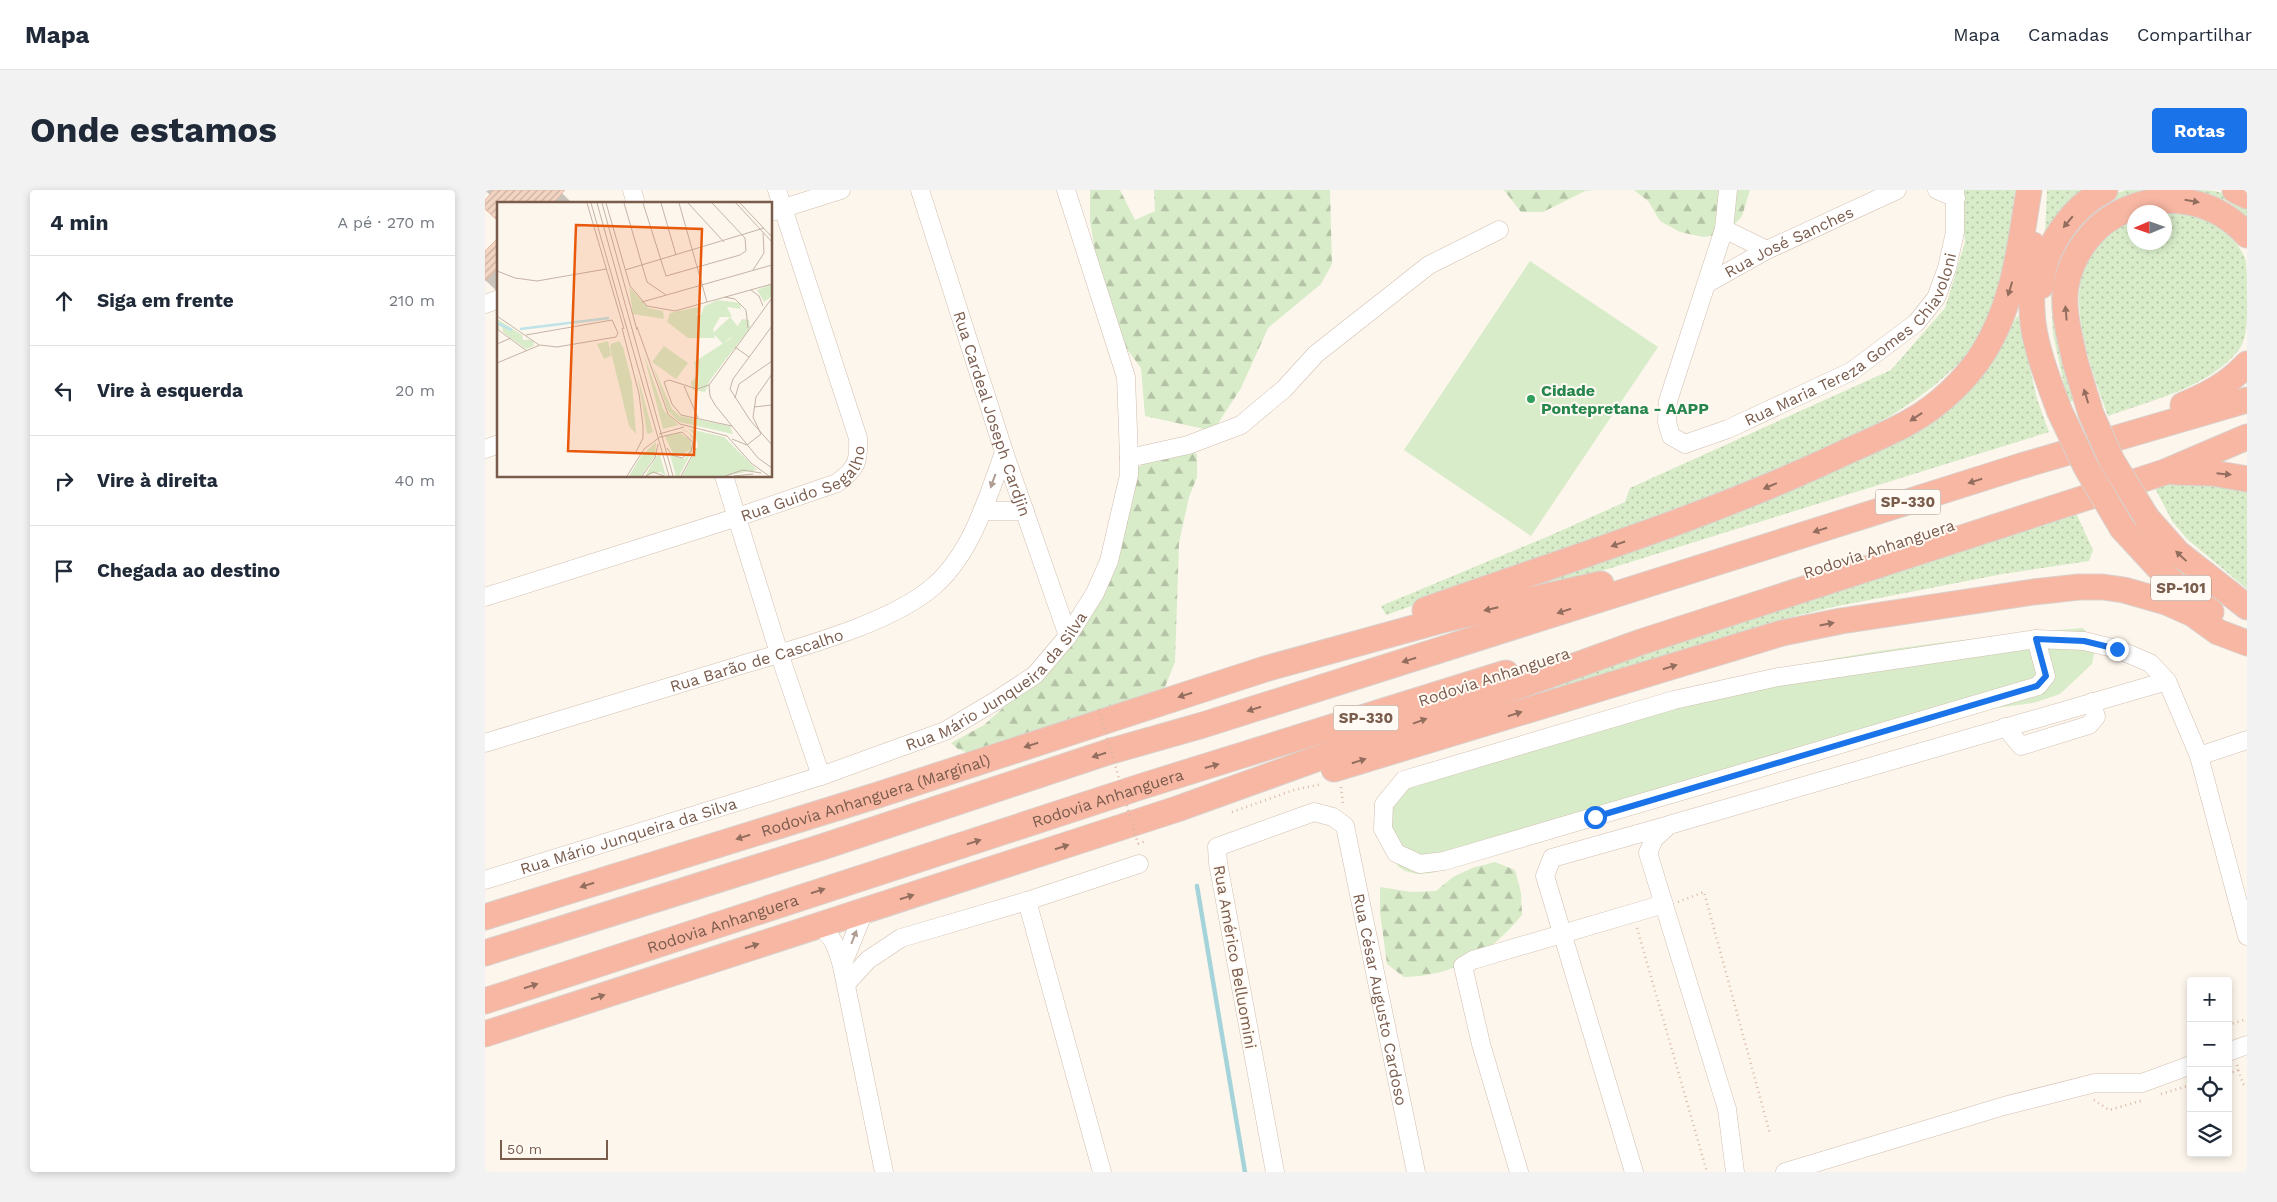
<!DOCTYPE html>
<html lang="pt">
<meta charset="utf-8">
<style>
:root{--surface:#fff;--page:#f2f2f3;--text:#1f2937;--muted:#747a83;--line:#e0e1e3;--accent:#1a73e8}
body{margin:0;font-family:"Work Sans",sans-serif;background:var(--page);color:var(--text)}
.controls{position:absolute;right:15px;bottom:15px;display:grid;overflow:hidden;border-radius:5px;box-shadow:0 2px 8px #0003}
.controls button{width:45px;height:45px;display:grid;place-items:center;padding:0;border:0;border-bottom:1px solid var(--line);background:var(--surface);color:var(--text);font:25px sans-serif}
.compass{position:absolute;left:1642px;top:15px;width:45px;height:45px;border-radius:50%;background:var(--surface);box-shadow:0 2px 8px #0003;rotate:268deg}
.scale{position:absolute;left:15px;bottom:12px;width:108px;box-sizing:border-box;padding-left:5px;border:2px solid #7a5c4d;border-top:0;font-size:14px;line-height:18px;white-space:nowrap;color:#7a5c4d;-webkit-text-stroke:4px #fffaf3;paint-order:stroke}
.stop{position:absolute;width:15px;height:15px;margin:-11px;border:4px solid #1a73e8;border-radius:50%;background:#fff}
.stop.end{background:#1a73e8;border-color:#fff;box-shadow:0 1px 5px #0008}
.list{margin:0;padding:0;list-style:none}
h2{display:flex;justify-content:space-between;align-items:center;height:65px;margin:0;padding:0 20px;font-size:21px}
h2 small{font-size:16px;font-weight:400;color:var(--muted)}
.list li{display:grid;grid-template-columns:32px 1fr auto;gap:15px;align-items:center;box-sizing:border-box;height:90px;padding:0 20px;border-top:1px solid var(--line)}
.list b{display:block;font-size:19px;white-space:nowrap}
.list em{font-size:16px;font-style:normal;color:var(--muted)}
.icon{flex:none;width:28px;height:28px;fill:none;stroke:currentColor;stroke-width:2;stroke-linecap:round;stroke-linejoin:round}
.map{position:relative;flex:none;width:1762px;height:982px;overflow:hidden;border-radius:5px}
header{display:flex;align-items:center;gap:30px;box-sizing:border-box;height:70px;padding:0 25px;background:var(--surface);border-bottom:1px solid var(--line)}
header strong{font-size:24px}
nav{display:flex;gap:28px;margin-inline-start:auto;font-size:18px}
.intro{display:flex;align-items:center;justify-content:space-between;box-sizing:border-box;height:120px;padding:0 30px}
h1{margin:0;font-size:35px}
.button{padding:12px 22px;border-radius:5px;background:var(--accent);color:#fff;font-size:18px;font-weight:700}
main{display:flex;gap:30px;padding:0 30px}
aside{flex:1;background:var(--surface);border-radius:5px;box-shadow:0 2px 8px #0003}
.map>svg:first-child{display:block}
.grass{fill:url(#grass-dots)}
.forest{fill:url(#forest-firs)}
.pitch{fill:#d8ecc9}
.shadow{fill:#0003}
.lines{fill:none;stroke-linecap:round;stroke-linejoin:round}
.stream{stroke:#a5d3da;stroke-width:4.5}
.building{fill:url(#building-hatch);stroke:#e6bba3}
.minor-casing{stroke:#d1beb0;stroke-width:19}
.highway-casing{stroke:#dad1cd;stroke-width:27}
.path{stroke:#d9b8a5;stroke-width:2.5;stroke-dasharray:1 4;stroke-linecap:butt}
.minor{stroke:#fff;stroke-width:18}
.highway{stroke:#f7b7a3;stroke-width:25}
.highway-bridge-casing{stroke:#dad1cd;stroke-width:27;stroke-linecap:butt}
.path-bridge{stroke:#d9b8a5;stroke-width:2.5;stroke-dasharray:1 4;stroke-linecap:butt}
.highway-bridge{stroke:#f7b7a3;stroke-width:25}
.oneway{fill:#936e5e}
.oneway2{fill:#af9d94}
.route{stroke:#1a73e8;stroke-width:6}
.leisure-dot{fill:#2e9e5b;stroke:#fffaf3;stroke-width:2}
.labels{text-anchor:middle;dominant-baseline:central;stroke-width:4;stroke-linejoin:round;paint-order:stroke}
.shield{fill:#fffaf3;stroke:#a28b7f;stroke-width:1}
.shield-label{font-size:15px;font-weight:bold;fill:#7a5c4d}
.street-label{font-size:16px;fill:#7a5c4d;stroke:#fffaf3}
.leisure-label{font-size:16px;font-weight:bold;fill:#27864d;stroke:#fffaf3;text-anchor:start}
.inset-river{fill:none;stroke:#bfe3e8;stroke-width:2.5}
.inset-road{fill:none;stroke:#c5b3a7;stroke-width:1}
.view{fill:#e8590c;fill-opacity:0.15;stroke:#e8590c;stroke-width:2.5}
.inset-edge{fill:none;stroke:#7a5c4d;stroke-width:2.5}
</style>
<header>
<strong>Mapa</strong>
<nav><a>Mapa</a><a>Camadas</a><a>Compartilhar</a></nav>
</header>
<div class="intro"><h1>Onde estamos</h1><a class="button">Rotas</a></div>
<main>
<aside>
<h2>4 min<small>A pé · 270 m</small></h2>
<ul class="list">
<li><svg class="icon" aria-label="ahead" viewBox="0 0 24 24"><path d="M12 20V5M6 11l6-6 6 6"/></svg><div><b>Siga em frente</b></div><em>210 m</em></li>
<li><svg class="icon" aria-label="left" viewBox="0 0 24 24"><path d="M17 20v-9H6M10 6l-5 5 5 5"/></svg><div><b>Vire à esquerda</b></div><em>20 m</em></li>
<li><svg class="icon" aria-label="right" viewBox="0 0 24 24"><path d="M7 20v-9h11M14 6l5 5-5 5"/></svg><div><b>Vire à direita</b></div><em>40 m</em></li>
<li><svg class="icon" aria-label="arrive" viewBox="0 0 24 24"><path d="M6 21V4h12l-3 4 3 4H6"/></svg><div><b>Chegada ao destino</b></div></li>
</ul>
</aside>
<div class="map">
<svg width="1762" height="982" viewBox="0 0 1762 982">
<defs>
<pattern id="grass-dots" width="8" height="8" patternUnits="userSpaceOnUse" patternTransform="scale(1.25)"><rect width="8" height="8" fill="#d8ecc9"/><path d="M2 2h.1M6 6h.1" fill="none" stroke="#b4c2a5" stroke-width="1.8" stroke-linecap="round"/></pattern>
<pattern id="forest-firs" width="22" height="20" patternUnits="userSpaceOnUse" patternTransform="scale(1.25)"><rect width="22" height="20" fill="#d8ecc9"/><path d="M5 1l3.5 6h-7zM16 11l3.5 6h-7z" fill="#b4c2a5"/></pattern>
<pattern id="building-hatch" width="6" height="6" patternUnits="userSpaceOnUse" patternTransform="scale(1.25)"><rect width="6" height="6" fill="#f3d5c3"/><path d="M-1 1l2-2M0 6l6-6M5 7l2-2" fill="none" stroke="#cab0a1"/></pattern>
</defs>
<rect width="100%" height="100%" fill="#fdf6ec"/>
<g class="grass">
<path d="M1474,0H1530C1523,63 1518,112 1480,166C1475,174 1466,180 1460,186C1408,233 1341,259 1277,286C1154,337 1027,380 901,425L896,416L1064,346L1140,312L1145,298L1406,180L1460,118L1480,52Z"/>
<polygon points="1562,0 1599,0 1573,22 1560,44"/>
<path d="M1641,0H1656C1623,11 1598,29 1581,59L1590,210L1583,213L1568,144L1565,92L1584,43L1629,4Z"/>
<path d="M1712,0C1734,0 1743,4 1762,15V27L1742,11Z"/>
<path d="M1680,22C1710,16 1752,42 1761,71C1762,84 1762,103 1762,116C1762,132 1762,148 1754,160C1723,198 1667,210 1623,226C1607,181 1578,108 1605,63C1615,47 1634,37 1649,27L1650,52H1680Z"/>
<polygon points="1533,125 1552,209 1564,242 1110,383 970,420 1227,329 1499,178"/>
<polygon points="1689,293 1762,297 1762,399 1702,349 1687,331 1669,296"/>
<polygon points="1591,323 1608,360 1604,371 1518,384 1348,417 1287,432 944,540 1148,467"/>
</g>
<g class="forest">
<polygon points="605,0 635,0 650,30 670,21 669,0 845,0 847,74 836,94 783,138 756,198 728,241 660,226 656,178 641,158 624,144 605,31"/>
<polygon points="1019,0 1108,0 1100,1 1058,22 1036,22"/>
<polygon points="1149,0 1265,0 1257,26 1241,44 1218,47 1195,42 1175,31 1163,11"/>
<polygon points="692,256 712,264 712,287 704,307 694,353 690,472 674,512 494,567 473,559 466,553 499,535 518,518 593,429 649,280 672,265"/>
<path d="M1010,672L1030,680L1036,703L1037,725C1005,764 969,786 919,787L902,774L895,723V697L926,702L951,701L968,687L987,678Z"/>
</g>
<g class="pitch">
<polygon points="1045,71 1173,157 1046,346 919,260"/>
<path d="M1598,438L1611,453L1607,474L1575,504L1548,513L1510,518L947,683L932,684L920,681L914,677L899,655L900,600L1252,489C1365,461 1482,448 1598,438Z"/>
</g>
<g class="shadow">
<polygon points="0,0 74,0 88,14 14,14 0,18 0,11 6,6 2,2 0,3"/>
<polygon points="14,49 14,103 0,90 0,63"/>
</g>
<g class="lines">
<polyline class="stream" points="712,696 760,982"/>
</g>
<g class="building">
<polygon points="9,0 80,0 67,14 14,14 14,32 0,19 0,10"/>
<polygon points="14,47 14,77 0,91 0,61"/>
</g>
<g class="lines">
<g class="minor-casing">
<g id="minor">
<polyline points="147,0 151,14"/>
<path id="s1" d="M435,0L519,262L583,446"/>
<path id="s2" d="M1243,0L1239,39L1183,211L1182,232L1186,246L1200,254L1243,239L1367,181L1431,133L1451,108L1462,78L1470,42V0"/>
<polyline points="1452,0 1471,8"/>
<polyline points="286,22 356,0"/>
<polyline points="1239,39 1282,60"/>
<path id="s3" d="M1223,93L1282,60L1412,0"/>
<polyline points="0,114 14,109"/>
<polyline points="0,259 14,254"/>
<polyline points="644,268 703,255 756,235 799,199 831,164 944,75 1014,40"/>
<polyline points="239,286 294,463 336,586"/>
<polyline points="497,321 540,321"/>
<path id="s4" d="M0,407L253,327L352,293C372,278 374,272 373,248L292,0"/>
<polygon points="1551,449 1561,486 1553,496 959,671 935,674 911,663 898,639 899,614 919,590 1189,510 1293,487"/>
<polyline points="1551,449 1599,451 1632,459 1665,473 1682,491"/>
<polyline points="1520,537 1536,556 1604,535 1611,527 1607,512"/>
<path id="s5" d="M0,553C84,527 168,502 253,476C309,459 407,434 450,395C487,362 503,307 519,262"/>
<polyline points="1714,566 1762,550"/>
<path id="s6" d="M0,690L336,586L460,541L512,510L550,485L583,446L610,403L624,371L644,285V268L641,187L581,0"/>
<polyline points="542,711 617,982"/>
<path d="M333,735C349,747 352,758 357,776L399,982"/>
<polyline points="357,776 376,729 384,719"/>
<polyline points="361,794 383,770 416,748 542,711 654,674"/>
<polyline points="1743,862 1762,855"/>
<path id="s7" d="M790,982L733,673L732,657L829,622L848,627L860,636L931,982"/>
<polyline points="1034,982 996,854 978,776 988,770 1179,714"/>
<polyline points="1149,982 1060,686 1067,668 1181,636"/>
<polyline points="1250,982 1242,919 1163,663 1169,649 1184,635 1682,491 1714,566 1762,746"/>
<polyline points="1300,982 1519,916 1610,893 1657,893 1706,875"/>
</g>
</g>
<g class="highway-casing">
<g id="highway">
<polyline points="1750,0 1762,6"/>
<path d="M1548,55C1547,81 1545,107 1548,133C1552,163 1564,192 1574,220"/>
<path d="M1556,96C1558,58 1586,18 1620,0"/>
<path d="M1590,171C1585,147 1577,121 1581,96C1585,72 1599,50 1617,34C1662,0 1722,2 1762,45"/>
<path d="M1698,215C1723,205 1743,194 1762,174"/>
<polyline points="1690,282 1727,283 1762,289"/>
<polyline points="1662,328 1693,363 1762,417"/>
<polyline points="1637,338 1686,391 1726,422"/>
<path d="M940,420C1077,371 1218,329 1350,267C1375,255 1402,245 1426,231C1453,216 1481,190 1498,163C1529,114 1535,56 1544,0"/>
<polyline points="849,579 1297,443 1356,431 1548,402 1594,397 1618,397 1639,400 1681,412 1708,424 1733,442 1762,453"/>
<path id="s8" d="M0,727L393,605L780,479L961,429L1116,394"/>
<polyline points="0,763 337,657 623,562 718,535 1536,276 1762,210"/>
<path id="s9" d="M0,811L658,596L1021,483"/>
<polyline points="0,844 692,619 1156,452 1680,282 1762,247"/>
</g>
</g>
<g class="path">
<polyline points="856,597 858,614"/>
<polyline points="747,622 809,600 837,594"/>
<polyline points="653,654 661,651"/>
<polyline points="1193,712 1219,702 1285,944"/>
<polyline points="1152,738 1222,982"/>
<polyline points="1743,835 1762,829"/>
<polyline points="1752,875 1758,894 1762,897"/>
<polyline points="1743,884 1754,880"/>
<polyline points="1676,904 1706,895"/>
<polyline points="1609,910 1624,920 1659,910"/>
</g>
<use href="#minor" class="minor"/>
<use href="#highway" class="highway"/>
<g class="highway-bridge-casing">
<g id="highway-bridge">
<polyline points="1590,171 1606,224 1627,271 1662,328"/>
<polyline points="1574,220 1601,277 1637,338"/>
</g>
</g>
<polyline class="path-bridge" points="614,519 653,654"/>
<use href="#highway-bridge" class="highway-bridge"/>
</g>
<defs><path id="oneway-solid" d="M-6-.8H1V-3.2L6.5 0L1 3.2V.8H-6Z" transform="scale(1.25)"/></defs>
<g class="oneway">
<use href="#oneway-solid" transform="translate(1707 11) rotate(10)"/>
<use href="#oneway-solid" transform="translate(1583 32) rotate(130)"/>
<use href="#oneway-solid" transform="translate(1525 99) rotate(107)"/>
<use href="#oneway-solid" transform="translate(1581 123) rotate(-95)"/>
<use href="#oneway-solid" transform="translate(1601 206) rotate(-107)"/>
<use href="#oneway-solid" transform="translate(1431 227) rotate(146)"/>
<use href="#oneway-solid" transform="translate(1739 284) rotate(6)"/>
<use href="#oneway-solid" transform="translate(1490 291) rotate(162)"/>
<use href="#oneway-solid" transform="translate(1285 296) rotate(157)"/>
<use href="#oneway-solid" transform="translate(1335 340) rotate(162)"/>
<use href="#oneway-solid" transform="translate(1133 354) rotate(161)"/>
<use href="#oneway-solid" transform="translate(1696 366) rotate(-137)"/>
<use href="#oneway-solid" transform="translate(1006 419) rotate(167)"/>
<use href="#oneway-solid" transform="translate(1079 421) rotate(162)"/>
<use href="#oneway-solid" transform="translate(1342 434) rotate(-11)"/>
<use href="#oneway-solid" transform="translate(924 470) rotate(162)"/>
<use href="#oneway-solid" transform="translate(1185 477) rotate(-17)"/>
<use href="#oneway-solid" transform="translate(700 505) rotate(162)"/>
<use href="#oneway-solid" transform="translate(769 519) rotate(162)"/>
<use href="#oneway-solid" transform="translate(1030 524) rotate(-17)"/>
<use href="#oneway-solid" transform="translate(935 531) rotate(-20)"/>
<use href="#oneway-solid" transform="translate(546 555) rotate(162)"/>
<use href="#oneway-solid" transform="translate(614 565) rotate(162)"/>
<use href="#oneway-solid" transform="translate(874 571) rotate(-17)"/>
<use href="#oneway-solid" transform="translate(727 576) rotate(-16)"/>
<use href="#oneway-solid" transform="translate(258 647) rotate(163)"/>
<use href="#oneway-solid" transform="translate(489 652) rotate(-17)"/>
<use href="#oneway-solid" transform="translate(577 657) rotate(-18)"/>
<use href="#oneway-solid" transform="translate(102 695) rotate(163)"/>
<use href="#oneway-solid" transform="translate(333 701) rotate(-18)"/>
<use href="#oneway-solid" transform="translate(422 707) rotate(-18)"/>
<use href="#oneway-solid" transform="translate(267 756) rotate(-18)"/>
<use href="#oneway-solid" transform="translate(46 796) rotate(-18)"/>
<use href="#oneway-solid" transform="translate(113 807) rotate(-18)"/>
</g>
<g class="oneway2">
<use href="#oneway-solid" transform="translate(508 291) rotate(110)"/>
<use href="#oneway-solid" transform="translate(369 747) rotate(-69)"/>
</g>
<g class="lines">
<polyline class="route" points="1110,627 1552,496 1561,486 1551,449 1599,451 1632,459"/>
</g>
<circle class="leisure-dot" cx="1046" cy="209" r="5"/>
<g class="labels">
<g class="shield">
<rect x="1390.5" y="299.5" width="65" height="25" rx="4"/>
<rect x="1666" y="385.5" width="60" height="25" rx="4"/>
<rect x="848.5" y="515.5" width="65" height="25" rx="4"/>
</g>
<g class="shield-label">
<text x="1423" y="312">SP-330</text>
<text x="1696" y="398">SP-101</text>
<text x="881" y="528">SP-330</text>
</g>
<g class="street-label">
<text stroke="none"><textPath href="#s3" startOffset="91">Rua José Sanches</textPath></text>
<text stroke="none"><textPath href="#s2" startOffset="475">Rua Maria Tereza Gomes Chiavoloni</textPath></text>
<text stroke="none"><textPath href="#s1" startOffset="235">Rua Cardeal Joseph Cardjin</textPath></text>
<text stroke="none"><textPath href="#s4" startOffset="342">Rua Guido Segalho</textPath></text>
<text transform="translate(1394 359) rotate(-18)">Rodovia Anhanguera</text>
<text stroke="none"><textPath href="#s5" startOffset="284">Rua Barão de Cascalho</textPath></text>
<text stroke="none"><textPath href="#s6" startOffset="555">Rua Mário Junqueira da Silva</textPath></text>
<text transform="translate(1009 487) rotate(-18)">Rodovia Anhanguera</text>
<text stroke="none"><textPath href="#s8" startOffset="409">Rodovia Anhanguera (Marginal)</textPath></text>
<text stroke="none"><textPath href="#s9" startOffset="655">Rodovia Anhanguera</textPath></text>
<text stroke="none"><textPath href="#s6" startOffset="150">Rua Mário Junqueira da Silva</textPath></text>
<text stroke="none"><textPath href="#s9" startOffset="250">Rodovia Anhanguera</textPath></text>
<text transform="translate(750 767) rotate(80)">Rua Américo Belluomini</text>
<text stroke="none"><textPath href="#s7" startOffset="645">Rua César Augusto Cardoso</textPath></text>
</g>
<g class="leisure-label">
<text x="1056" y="200">Cidade<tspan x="1056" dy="18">Pontepretana - AAPP</tspan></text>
</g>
</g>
<g transform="translate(12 12)">
<rect width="275" height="275" fill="#fdf6ec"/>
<path d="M275,82V94L267,100L260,88ZM233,115L243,127L226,142L216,131ZM146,150L167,209L182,223L166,227ZM155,162L175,207L183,214L233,224L236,232L182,220L171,209ZM140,172L156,230L151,232L150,231ZM183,227L188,228L194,232L197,236L198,243L182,274H179L173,253L188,257L197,240L192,231ZM192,227L227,235L260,268L227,274H185L201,244L198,233ZM183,231L194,238V247L183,254L176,252L168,234ZM159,240L158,254L144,274H132L144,254ZM162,250L169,274L163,270L148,274Z" fill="#d8ecc9"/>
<path d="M132,85L151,106L166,109L167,117L136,112ZM221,98L243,101L244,107L230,105L235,115H223L216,127L218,136H191L170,120L173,111L201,105L204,106L199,113H204L207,104ZM0,117L25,133L26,138H36L37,144L29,147L6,130L5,125L2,124L3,128L0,127ZM245,117L252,118L253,126L213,178L208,190L196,188L194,180L200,174L197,160L233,137ZM111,139L114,154L107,157L100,142Z" fill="#d8ecc9"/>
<path d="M122,139L126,145L135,180L139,232L132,224L113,146L114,142ZM167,144L191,161L179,177L155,160Z" fill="#d8ecc9"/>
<path class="inset-river" d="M0,121L15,128M23,127L112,116"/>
<path class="inset-road" d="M90,1L127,127M94,1L172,274M100,1L176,274M105,1L140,128M109,1L133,84L150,104L178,109L275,82M127,1L150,80L169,93M146,1L169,74L243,53L249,49L248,36L215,1M164,1L179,53M182,1L210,100M191,1L227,40M239,1L275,40M243,1L275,35M128,68L267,26M256,68L267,51L266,31M0,69L18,76L40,79L109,67M254,88L262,94L266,104M228,95L238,97L249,108L251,126M145,100L275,63M0,114L42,143M275,124L236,177L233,187L253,218L275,243M140,125L171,212L183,222L230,234L254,261L272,274M125,126L142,192L146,224V236L138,252M0,127L30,149M0,142L14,136M238,145L252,155M0,161L43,143L60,145L119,135L121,131L115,118L29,133M212,183L213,194L218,203L261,256L275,266M187,184L201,216M238,196L242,182L275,159M257,205L275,203M235,224L184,213L175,202L167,180L172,178L200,187L212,183L275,96M162,232L187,225M235,237L250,243M250,243L264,232L256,215L259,195L275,172M130,274L147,247L163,235L185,230L196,240L194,250L185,256L175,253L170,246M145,274L158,256L161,242M149,274L156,270L167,274M184,274L199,246M228,274L246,268L264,271M237,274L256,272"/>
<path class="view" d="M79,23L205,27L197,253L71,249Z"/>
<rect width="275" height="275" class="inset-edge"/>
</g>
</svg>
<div class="controls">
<button>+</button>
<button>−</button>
<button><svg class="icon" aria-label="locate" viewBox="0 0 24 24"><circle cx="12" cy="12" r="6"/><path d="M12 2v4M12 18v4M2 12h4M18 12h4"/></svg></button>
<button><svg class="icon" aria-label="layers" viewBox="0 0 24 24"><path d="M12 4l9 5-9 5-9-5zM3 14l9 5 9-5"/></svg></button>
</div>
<svg class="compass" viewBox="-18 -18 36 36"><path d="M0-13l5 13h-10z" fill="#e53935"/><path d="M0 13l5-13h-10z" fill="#747a83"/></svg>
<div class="scale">50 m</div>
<div class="stop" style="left:1110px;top:627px"></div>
<div class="stop end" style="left:1632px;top:459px"></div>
</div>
</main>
